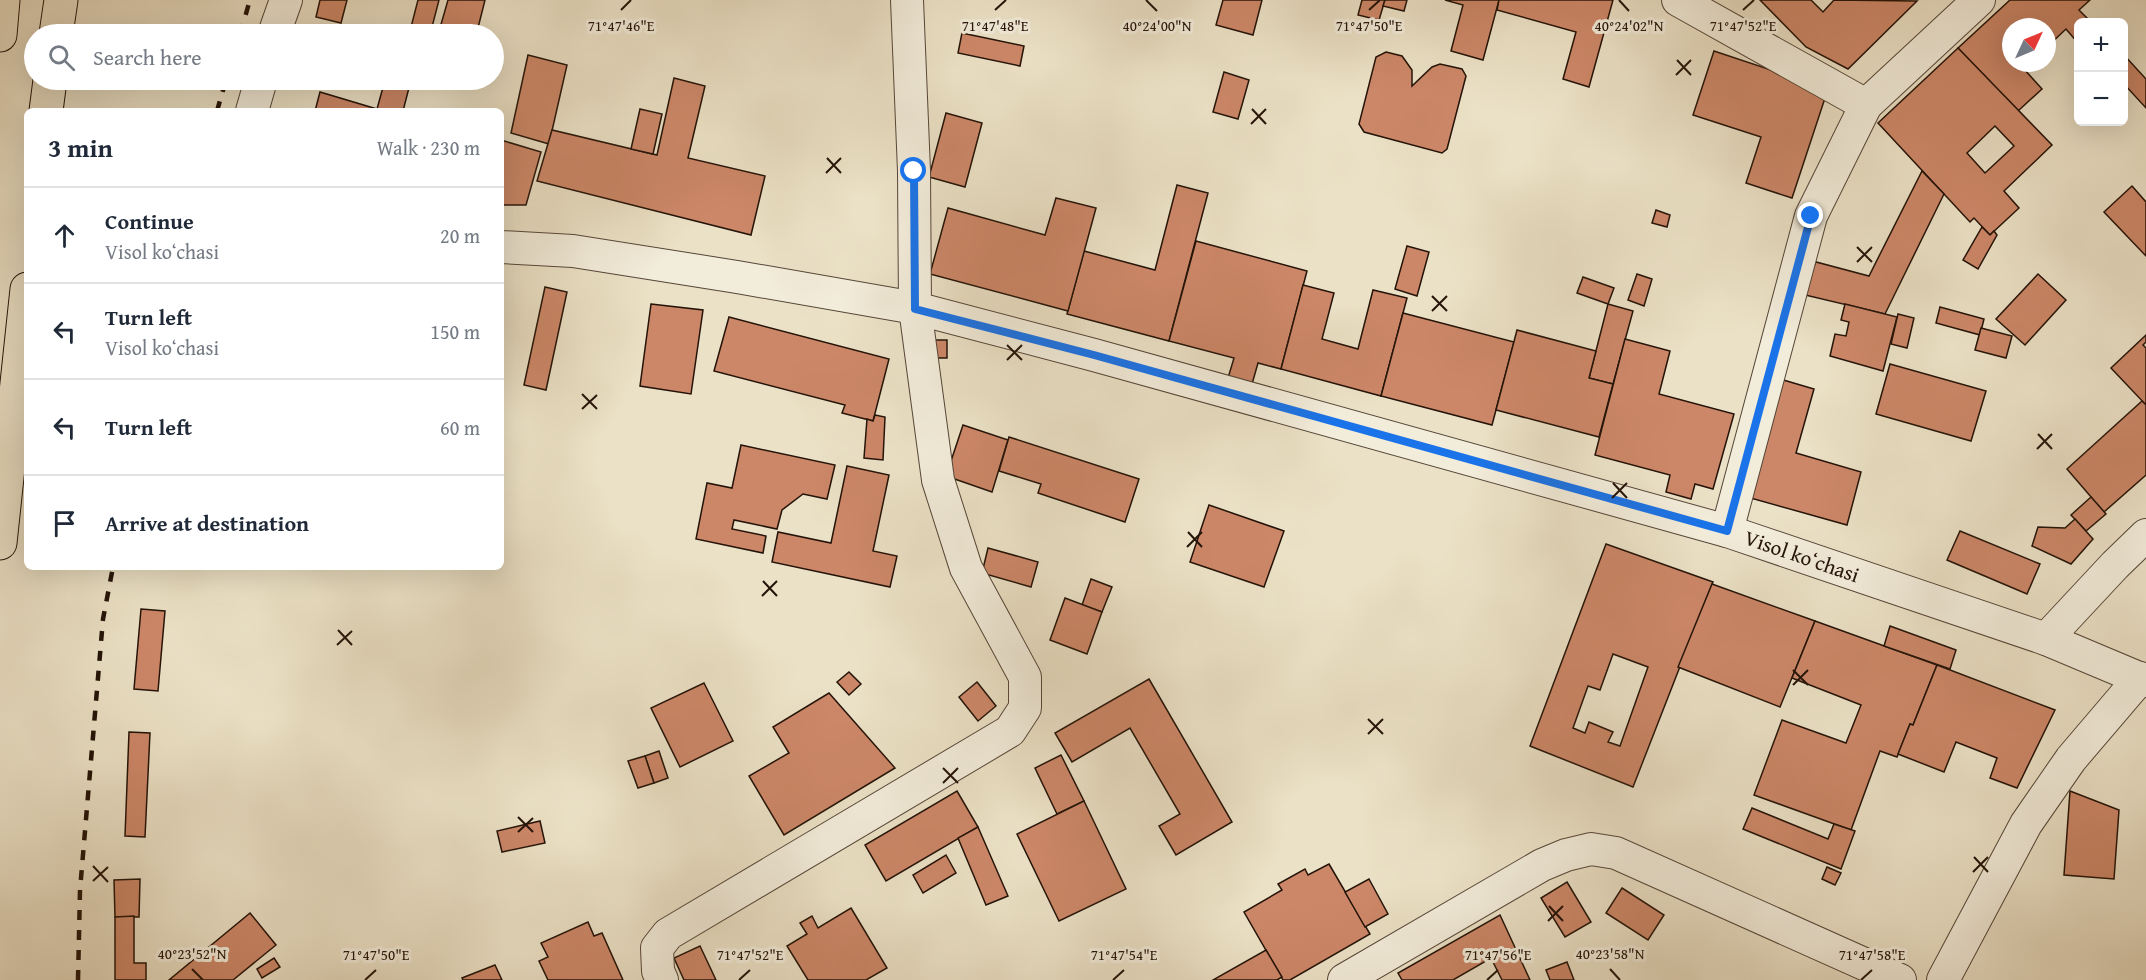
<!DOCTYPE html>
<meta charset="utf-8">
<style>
:root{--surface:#fff;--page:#f2f2f3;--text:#1f2937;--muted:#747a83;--line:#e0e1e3}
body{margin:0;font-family:"Gentium Book Plus",serif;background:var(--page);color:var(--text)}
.controls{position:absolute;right:18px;top:18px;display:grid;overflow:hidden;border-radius:9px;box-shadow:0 6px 24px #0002}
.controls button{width:54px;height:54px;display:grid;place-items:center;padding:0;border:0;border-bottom:2px solid var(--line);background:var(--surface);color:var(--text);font:30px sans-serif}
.compass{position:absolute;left:2002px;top:18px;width:54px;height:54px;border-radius:50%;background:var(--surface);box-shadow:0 6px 24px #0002;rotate:46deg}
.stop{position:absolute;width:18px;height:18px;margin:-14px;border:4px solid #1a73e8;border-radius:50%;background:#fff}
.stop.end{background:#1a73e8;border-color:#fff;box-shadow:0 2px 6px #0008}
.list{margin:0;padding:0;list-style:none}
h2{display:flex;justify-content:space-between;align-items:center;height:78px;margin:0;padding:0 24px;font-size:26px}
h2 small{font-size:20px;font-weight:400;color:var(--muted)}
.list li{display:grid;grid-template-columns:39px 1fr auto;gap:18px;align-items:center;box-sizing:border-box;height:96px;padding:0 24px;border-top:2px solid var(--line)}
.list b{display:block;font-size:22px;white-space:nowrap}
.list p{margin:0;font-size:20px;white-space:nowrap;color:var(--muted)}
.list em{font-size:20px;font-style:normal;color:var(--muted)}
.icon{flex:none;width:33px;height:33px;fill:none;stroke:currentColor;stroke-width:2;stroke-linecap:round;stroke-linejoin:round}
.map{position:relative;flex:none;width:2146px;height:980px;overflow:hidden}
.search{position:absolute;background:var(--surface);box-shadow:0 6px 24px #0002;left:24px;top:24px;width:480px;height:66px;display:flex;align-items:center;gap:15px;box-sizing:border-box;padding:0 21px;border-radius:33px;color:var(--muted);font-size:22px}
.panel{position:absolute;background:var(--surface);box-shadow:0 6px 24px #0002;left:24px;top:108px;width:480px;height:462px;border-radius:9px}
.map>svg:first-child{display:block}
.building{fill:#cc8768;stroke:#241308;stroke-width:1.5;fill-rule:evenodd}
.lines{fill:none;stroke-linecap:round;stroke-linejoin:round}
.street-casing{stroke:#564638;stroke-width:34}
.highway-casing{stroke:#241308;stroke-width:35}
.street{stroke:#f2ecda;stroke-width:32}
.highway{stroke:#ebe1c6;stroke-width:33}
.rail{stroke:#241308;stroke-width:4.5;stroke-dasharray:10 10;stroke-linecap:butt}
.route{stroke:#1a73e8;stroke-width:8}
.ticks{fill:none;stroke:#241308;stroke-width:2}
.labels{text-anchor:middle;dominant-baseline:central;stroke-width:6;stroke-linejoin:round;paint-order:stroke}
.street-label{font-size:21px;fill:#241308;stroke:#f2ecda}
.ticks-label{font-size:15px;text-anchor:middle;fill:#241308;stroke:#f2ecda;stroke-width:6;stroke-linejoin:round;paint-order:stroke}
</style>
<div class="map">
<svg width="2146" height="980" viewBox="0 0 2146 980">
<rect width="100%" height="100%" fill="#ebe1c6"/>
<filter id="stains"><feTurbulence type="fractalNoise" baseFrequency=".00333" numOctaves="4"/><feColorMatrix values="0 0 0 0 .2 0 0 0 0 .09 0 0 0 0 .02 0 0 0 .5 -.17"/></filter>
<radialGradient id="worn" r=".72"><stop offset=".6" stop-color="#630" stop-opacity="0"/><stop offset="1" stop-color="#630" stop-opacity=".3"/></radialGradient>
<g class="building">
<polygon points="320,0 347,0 341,23 316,17"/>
<polygon points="418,0 439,0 432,27 426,26 424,34 410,31"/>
<polygon points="448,0 485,0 477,32 473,34 440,28"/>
<polygon points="1223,0 1262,0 1253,35 1216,25"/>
<polygon points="1362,0 1385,0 1379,20 1358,15"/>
<polygon points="1385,0 1407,0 1404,11 1383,6"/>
<polygon points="1445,0 1499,0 1483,60 1451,51 1463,5"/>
<polygon points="1499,0 1613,0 1589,87 1563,79 1576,32 1497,10"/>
<polygon points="1760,0 1811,0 1823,12 1834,0 1917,1 1848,69 1806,47"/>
<polygon points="2010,0 2090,0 2079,10 2091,22 2078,22 2078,43 2066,29 2047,47 2047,27 2011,27 2011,63 2030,63 2024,69 2042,89 2018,111 1958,48"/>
<polygon points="962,33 1024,46 1020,66 958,53"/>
<path d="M1958,48L2052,145L2004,191L2019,208L1990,235L1974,218L1970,222L1878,123ZM1995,126L2014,146L1985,173L1967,153Z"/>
<polygon points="1714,51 1828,89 1792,198 1746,183 1761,137 1693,115"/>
<polygon points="1386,52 1402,56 1412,70 1412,86 1432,67 1440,64 1462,69 1466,76 1447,149 1442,153 1364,132 1359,124 1376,57"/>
<polygon points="528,55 567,65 549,144 511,133"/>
<polygon points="2124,55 2146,79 2146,108 2124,84"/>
<polygon points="1224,72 1249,80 1238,119 1213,112"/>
<polygon points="674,78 705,86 688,158 765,176 751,235 537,181 552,130 657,155"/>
<polygon points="385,80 411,80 403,111 315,111 320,92 377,109"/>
<polygon points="640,109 662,114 653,154 631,149"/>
<polygon points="946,113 982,123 965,187 929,177"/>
<polygon points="501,140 541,152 526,205 501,205"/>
<polygon points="1922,171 1944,194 1885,314 1801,294 1816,262 1869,276"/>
<polygon points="1177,185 1208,193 1169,341 1067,314 1084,251 1155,270"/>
<polygon points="2132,186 2146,202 2146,256 2104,212"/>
<polygon points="1056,198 1096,208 1068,311 930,274 948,208 1045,235"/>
<polygon points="1656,210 1670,215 1667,227 1652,223"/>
<polygon points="1982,227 1990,235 1994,231 1997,235 1978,269 1963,260"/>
<polygon points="1196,241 1307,271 1281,369 1258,363 1252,384 1228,378 1234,358 1169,341"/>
<polygon points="1407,246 1429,252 1417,296 1395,289"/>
<polygon points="1637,274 1652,279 1644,306 1628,300"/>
<polygon points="2038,274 2066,300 2025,345 1996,319"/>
<polygon points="1583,277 1614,288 1608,304 1577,293"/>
<polygon points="1303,285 1334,293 1322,339 1358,349 1373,290 1407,298 1381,396 1281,369"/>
<polygon points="545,287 567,292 546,390 524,385"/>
<polygon points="651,304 703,310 691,394 640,386"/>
<polygon points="1608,304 1633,311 1613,384 1589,378"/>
<polygon points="1845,304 1897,317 1883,371 1830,356 1835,334 1846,336 1849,322 1841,320"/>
<polygon points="1940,307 1984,319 1980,335 1936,323"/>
<polygon points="1403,313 1514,342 1492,425 1381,396"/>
<polygon points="1898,314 1914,318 1907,348 1891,344"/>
<polygon points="729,317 889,359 873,421 842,413 845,405 714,371"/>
<polygon points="1981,328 2012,336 2006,358 1975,350"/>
<polygon points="1517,330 1596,351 1589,378 1613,384 1599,437 1496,410"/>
<polygon points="2146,335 2146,342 2143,345 2146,348 2146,405 2111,368"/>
<polygon points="1625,339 1670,351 1659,394 1734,414 1713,489 1695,484 1691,499 1666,492 1670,475 1595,455"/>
<rect x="928" y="340" width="19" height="18"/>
<polygon points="1890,364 1986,391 1971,441 1876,414"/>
<polygon points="1780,379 1814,389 1796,453 1861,472 1847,525 1747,497"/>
<polygon points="2142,401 2146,405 2146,475 2104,512 2067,469"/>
<polygon points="875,415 885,417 883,460 864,458 867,419 873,421"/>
<polygon points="963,425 1008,440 992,492 946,476"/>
<polygon points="1009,437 1139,479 1125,522 1038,493 1041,484 999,471"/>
<polygon points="741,445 835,465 827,499 803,494 782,510 777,529 734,520 732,529 766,536 763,553 696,539 707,483 732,488"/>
<polygon points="847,466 889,475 873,551 897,556 890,587 772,562 778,532 831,543"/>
<polygon points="2091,497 2106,514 2086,531 2071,515"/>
<polygon points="1209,505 1284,531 1264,587 1190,562"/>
<polygon points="2075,519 2093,539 2071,564 2032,546 2038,527 2065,528"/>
<polygon points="1960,531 2040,564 2027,594 1947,560"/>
<path d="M1606,544L1713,582L1633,787L1530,746ZM1613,654L1648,667L1620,746L1608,742L1613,732L1589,722L1585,733L1573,728L1588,686L1600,690Z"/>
<polygon points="988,548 1038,562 1031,587 982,573"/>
<polygon points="1091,579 1112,587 1102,612 1082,605"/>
<polygon points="1712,584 1815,621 1780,707 1678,667"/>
<polygon points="1065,598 1102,612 1087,654 1050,640"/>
<polygon points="141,609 165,611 158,691 134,689"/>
<polygon points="1815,621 1937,665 1913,725 1910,724 1897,757 1880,751 1851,830 1754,795 1782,720 1846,743 1861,705 1792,678"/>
<polygon points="1890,626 1956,650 1950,669 1884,646"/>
<polygon points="1937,665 2055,710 2017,788 1990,778 1997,758 1956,742 1944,772 1898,754 1910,724 1913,725"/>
<polygon points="849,672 861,684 849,695 837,682"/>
<polygon points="1149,679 1232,822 1176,855 1159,826 1180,814 1130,728 1072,762 1055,733"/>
<polygon points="977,682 996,706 978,721 959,697"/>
<polygon points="704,683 733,741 680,767 651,708"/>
<polygon points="829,693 895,768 784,835 749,776 789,753 773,727"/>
<polygon points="129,732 150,733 145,837 125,836"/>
<polygon points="659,751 668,778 654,783 645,756"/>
<polygon points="1061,755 1084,801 1057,814 1035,768"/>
<polygon points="645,756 654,783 638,788 628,761"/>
<polygon points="957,791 978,827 886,881 865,845"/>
<polygon points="2070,791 2119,810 2114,879 2064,875"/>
<polygon points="1084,801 1126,889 1059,921 1017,834"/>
<polygon points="1752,808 1828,839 1834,824 1855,831 1841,869 1743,829"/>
<polygon points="540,821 545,843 502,852 497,831"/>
<polygon points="978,827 1008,896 986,905 958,838"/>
<polygon points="946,855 956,873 923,893 913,875"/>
<polygon points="1329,864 1370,934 1290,980 1283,980 1244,912 1282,890 1278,884 1305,869 1308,875"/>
<polygon points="1827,867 1841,873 1835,885 1822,879"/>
<polygon points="140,879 139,917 115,917 114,880"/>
<polygon points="1369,879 1388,914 1365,927 1345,892"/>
<polygon points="1567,882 1591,922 1565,937 1541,898"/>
<polygon points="1622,888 1664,915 1648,940 1606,913"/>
<polygon points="851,908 887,968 866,980 808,980 787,946 807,934 800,923 812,916 818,928"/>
<polygon points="250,913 276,945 233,980 169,980"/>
<polygon points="1500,915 1530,980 1502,980 1491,958 1453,980 1402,980 1398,973"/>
<polygon points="134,916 134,963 146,963 146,980 115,980 115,917"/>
<polygon points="588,922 594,936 602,933 623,980 548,980 539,961 548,957 541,943"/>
<polygon points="700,946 716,980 684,980 674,958"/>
<polygon points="1266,950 1282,977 1277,980 1213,980"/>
<polygon points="274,958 280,967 262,978 257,969"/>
<polygon points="1567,962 1574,980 1550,980 1546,970"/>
<polygon points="495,965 502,980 463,980 462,978"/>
</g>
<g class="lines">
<g class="street-casing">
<g id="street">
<polyline points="907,0 914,171 915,308 1094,355 1727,531 2046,639 2146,681"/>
<polyline points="1678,0 1866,105 1979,0"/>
<polyline points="274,34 286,0"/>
<polyline points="252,111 261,80"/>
<polyline points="501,247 573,251 737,277 915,308 938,480 966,568 1025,677 1025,708 1010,731 668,934 657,948 658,971 662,980"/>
<polyline points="1727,531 1811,216 1866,105"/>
<polyline points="2046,639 2115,565 2146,535"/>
<polyline points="1344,980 1542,865 1566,855 1591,849 1616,853 1900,980"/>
<polyline points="1943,980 2026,824 2071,759 2140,678"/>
</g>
</g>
<g class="highway-casing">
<g id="highway">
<polyline points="56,34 61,0"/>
<polyline points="0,35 3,0"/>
<polyline points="46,111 50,80"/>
<polyline points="0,543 27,289"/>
</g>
</g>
<use href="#street" class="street"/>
<use href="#highway" class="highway"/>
<g class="rail">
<polyline points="240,34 250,0"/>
<polyline points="217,111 226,80"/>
<polyline points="78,980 80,890 103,619 113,567"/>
</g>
</g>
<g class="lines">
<polyline class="route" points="914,171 915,309 1094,355 1727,531 1811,216"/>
</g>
<path class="ticks" d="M1146,0L1157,11M1619,0L1629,11M621,10L631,0M995,10L1006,0M1369,10L1380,0M1743,10L1754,0M1677,60L1691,75M1676,75L1691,60M1252,109L1266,124M1251,124L1266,109M827,158L841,173M826,173L841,158M1857,247L1872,262M1857,262L1872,247M1432,296L1447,311M1432,311L1447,296M1007,345L1022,360M1007,360L1022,345M582,394L597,409M582,409L597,395M2038,434L2052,449M2037,449L2052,434M1613,483L1627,498M1612,498L1627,483M1188,532L1202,547M1187,547L1202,532M763,581L777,596M762,596L777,581M338,630L352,645M337,645L352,631M1793,670L1808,685M1793,685L1808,670M1368,719L1383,734M1368,734L1383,719M943,768L958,783M943,783L958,768M518,817L533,832M518,832L533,818M1974,857L1988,872M93,866L108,882M1973,872L1988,857M93,881L108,867M1549,906L1563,921M1548,921L1563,906M192,969L203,980M1610,969L1620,980M365,980L376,970M739,980L750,970M1113,980L1124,970M1487,980L1498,970M1861,980L1872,970"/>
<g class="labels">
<g class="street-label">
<text transform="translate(1802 556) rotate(19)">Visol koʻchasi</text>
</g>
</g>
<g class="ticks-label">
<text x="621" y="31">71°47'46"E</text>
<text x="995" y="31">71°47'48"E</text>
<text x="1369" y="31">71°47'50"E</text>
<text x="1743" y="31">71°47'52"E</text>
<text x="1157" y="31">40°24'00"N</text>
<text x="1629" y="31">40°24'02"N</text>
<text x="192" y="959">40°23'52"N</text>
<text x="1610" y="959">40°23'58"N</text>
<text x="376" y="960">71°47'50"E</text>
<text x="750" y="960">71°47'52"E</text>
<text x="1124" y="960">71°47'54"E</text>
<text x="1498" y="960">71°47'56"E</text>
<text x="1872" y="960">71°47'58"E</text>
</g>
<rect width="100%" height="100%" filter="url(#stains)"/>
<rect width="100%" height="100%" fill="url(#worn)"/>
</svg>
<div class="controls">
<button>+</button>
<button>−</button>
</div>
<svg class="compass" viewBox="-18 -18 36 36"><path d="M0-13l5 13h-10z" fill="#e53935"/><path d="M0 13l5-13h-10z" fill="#747a83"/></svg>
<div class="stop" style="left:914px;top:171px"></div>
<div class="stop end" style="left:1811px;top:216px"></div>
<div class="search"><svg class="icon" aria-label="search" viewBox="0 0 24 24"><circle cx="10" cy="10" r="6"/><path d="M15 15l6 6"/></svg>Search here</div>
<section class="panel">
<h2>3 min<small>Walk · 230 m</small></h2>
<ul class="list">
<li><svg class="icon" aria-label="ahead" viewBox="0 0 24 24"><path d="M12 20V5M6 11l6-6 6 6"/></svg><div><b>Continue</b><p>Visol koʻchasi</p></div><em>20 m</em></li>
<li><svg class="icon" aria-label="left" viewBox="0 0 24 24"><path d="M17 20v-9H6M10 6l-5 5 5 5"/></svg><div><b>Turn left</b><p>Visol koʻchasi</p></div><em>150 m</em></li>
<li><svg class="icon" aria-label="left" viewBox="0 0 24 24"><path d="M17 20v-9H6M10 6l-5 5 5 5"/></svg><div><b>Turn left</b></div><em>60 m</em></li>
<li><svg class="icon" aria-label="arrive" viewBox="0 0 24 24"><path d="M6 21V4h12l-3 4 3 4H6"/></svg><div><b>Arrive at destination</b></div></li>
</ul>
</section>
</div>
